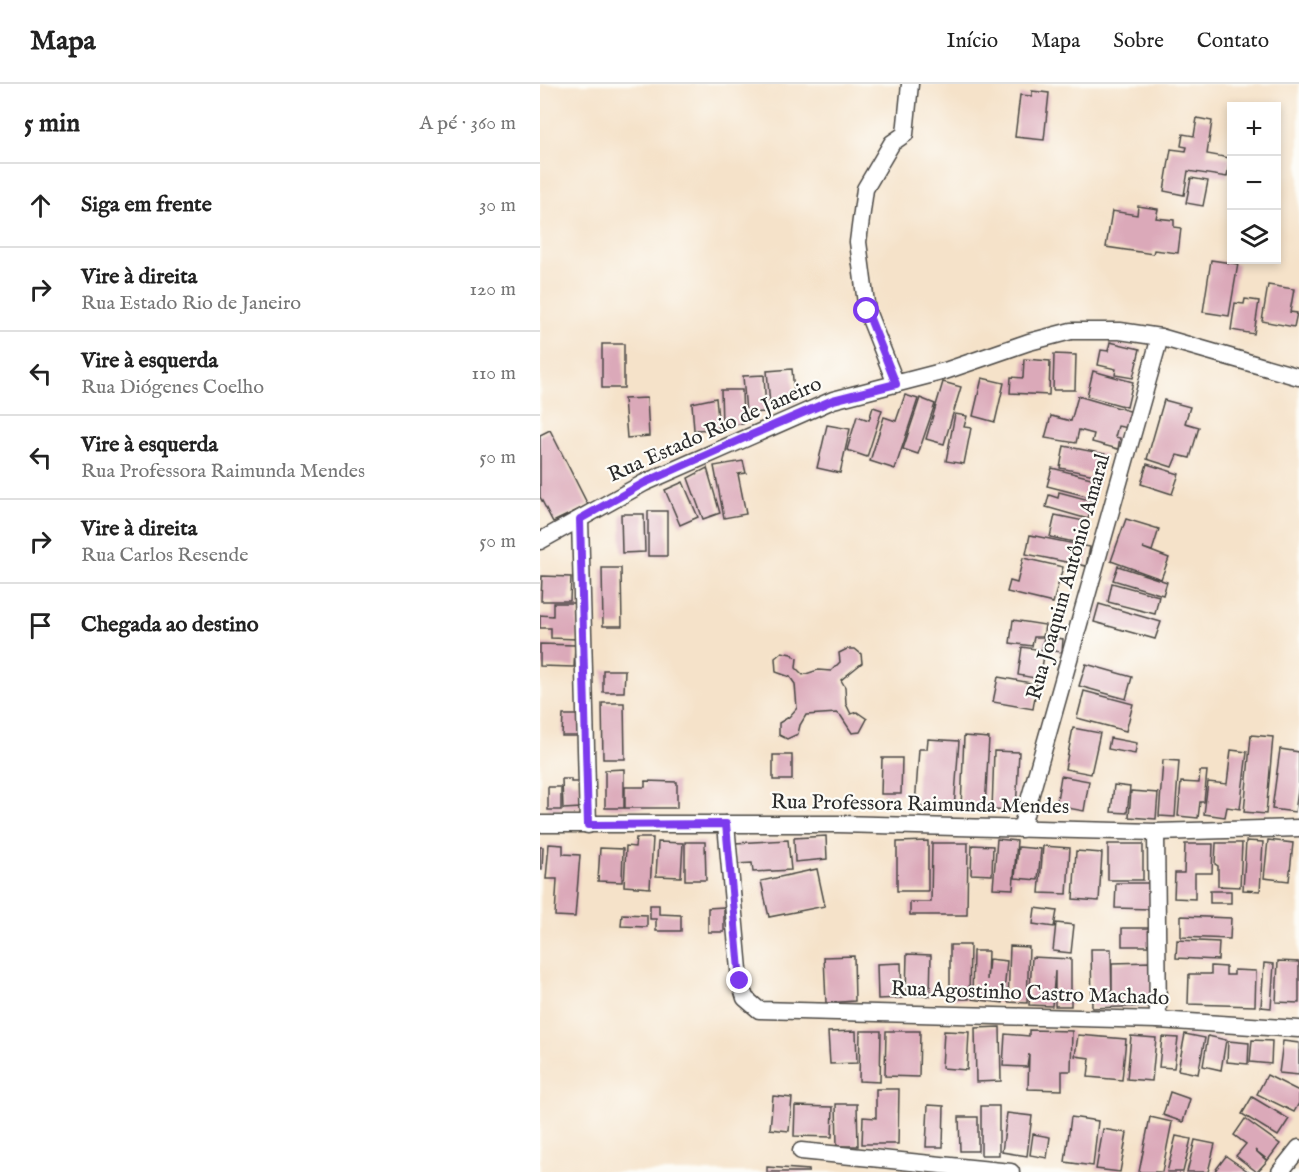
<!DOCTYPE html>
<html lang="pt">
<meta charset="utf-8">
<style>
:root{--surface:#fff;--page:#f2f2f2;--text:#222;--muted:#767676;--line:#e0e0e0}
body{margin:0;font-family:"IM FELL English",serif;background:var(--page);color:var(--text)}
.controls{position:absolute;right:18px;top:18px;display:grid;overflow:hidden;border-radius:0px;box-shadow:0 3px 9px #0003}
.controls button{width:54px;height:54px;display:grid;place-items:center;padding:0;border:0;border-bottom:2px solid var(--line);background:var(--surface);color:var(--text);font:30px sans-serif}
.stop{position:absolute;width:18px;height:18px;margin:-14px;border:4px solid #7c3aed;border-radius:50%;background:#fff}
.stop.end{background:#7c3aed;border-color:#fff;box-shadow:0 2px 6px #0008}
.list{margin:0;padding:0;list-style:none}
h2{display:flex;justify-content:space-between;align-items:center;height:78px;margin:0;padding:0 24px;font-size:26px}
h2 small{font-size:20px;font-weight:400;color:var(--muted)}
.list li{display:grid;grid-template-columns:39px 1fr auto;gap:18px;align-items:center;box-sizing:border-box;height:84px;padding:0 24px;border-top:2px solid var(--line)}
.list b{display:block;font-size:22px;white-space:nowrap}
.list p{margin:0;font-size:20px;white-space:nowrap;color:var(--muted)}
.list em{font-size:20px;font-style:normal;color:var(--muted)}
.icon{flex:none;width:33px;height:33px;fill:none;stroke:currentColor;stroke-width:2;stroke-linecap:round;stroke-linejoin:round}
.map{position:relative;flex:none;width:759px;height:1088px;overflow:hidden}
header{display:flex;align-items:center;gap:36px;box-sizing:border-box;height:84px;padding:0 30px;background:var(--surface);border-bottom:2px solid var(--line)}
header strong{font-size:28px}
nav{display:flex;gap:33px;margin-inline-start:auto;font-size:21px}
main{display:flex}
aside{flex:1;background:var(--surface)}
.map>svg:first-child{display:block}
.building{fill:#dba9b9}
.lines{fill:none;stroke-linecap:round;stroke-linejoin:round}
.street-casing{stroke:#494643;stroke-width:19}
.street{stroke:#fff;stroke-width:16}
.route{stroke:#7c3aed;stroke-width:8}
.labels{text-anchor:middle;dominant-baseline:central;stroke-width:4.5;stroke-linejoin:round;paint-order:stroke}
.street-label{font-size:21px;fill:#2b2b2b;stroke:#fdfcf7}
</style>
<header>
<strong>Mapa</strong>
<nav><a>Início</a><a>Mapa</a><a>Sobre</a><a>Contato</a></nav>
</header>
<main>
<aside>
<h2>5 min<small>A pé · 360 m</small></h2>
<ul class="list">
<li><svg class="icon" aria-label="ahead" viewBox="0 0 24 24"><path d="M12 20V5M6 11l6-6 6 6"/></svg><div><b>Siga em frente</b></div><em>30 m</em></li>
<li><svg class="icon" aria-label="right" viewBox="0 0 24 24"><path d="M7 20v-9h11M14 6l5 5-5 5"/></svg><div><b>Vire à direita</b><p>Rua Estado Rio de Janeiro</p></div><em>120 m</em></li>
<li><svg class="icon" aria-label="left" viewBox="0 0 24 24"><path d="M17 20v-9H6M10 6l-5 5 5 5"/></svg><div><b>Vire à esquerda</b><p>Rua Diógenes Coelho</p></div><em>110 m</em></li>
<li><svg class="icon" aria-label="left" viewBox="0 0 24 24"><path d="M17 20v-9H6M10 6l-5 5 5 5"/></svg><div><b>Vire à esquerda</b><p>Rua Professora Raimunda Mendes</p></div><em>50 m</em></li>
<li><svg class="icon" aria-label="right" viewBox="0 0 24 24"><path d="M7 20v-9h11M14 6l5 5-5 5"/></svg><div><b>Vire à direita</b><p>Rua Carlos Resende</p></div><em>50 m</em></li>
<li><svg class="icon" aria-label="arrive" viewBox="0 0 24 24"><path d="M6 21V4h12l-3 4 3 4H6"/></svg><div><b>Chegada ao destino</b></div></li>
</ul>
</aside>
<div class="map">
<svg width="759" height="1088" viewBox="0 0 759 1088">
<rect width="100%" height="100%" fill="#fdfcf7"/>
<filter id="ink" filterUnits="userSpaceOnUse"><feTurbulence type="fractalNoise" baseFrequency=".0167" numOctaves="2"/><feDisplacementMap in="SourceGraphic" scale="12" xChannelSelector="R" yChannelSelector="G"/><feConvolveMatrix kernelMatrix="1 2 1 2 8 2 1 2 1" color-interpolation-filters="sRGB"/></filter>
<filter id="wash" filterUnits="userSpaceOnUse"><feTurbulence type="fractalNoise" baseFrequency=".008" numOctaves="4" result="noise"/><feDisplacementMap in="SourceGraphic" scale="24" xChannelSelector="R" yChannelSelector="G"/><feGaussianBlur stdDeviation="1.35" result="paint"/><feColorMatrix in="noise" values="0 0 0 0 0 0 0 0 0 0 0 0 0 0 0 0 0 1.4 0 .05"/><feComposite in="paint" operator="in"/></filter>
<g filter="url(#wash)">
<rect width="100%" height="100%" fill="#f5e2c9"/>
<g id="blocks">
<g class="building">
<polygon points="492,7 509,9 504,56 475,53 480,11 492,12"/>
<polygon points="657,34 672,37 667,70 690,74 687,93 648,87 644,111 624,107 631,65 646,67 647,63 641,62 643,50 654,52"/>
<polygon points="651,94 668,97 663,122 646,119"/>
<polygon points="598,122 618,125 616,134 634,136 634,143 641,144 638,169 614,166 613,170 566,163 572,127 597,131"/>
<polygon points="671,176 698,180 689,232 663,228"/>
<polygon points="728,201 754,205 750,228 757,229 754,243 722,237"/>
<polygon points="705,215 719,217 714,250 691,246 695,219 704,220"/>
<polygon points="570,258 600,265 593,294 575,291 576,285 558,281 561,266 568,267"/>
<rect x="62" y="260" width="22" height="44"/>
<polygon points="514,270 536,271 535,306 513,306"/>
<polygon points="484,275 510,277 509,311 470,309 471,293 483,294"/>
<polygon points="252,285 255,319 230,321 227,287"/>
<polygon points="553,287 593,298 587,323 547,312"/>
<polygon points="224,291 226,328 206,329 203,292"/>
<polygon points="442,294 464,299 455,338 433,332"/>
<polygon points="403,298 421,303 404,360 386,355"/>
<polygon points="181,306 202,306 203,340 182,341"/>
<polygon points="365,311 378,315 355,385 330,377 344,333 356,337"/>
<polygon points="538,312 593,328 589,344 578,342 575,353 580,354 578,365 552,358 554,350 539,346 536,359 505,354 511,332 531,337"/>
<polygon points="107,314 109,352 87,354 84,315"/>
<polygon points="176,314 179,345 154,346 152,319"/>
<polygon points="380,314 395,320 378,370 363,365"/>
<polygon points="624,316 650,323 645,339 659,343 650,374 637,371 632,383 607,375"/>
<polygon points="333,323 342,326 327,373 307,366 317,332 329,336"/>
<polygon points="415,330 427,332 424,343 431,344 424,380 406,377"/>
<polygon points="287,341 310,345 300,389 277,384"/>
<polygon points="10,346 48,421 13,438 0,413 0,351"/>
<polygon points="524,362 565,370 560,392 520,384"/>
<polygon points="203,377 206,389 198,390 206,430 184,434 174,382"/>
<polygon points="607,380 639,390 632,410 601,400"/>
<polygon points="167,384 180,429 163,435 148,394"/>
<polygon points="512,384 559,396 554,414 507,402"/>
<polygon points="143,398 158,433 140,441 125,406"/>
<polygon points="519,408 553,417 548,435 506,423 509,411 518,414"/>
<rect x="108" y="427" width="19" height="45"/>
<polygon points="81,430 104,430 105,468 82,469"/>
<polygon points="515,431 544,437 539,459 510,453"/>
<polygon points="586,435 619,445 612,467 603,464 629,474 621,495 571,477"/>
<polygon points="490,451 550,463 546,482 486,470"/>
<polygon points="483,474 523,483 513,519 467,508 470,497 477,499"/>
<polygon points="578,482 627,498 623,511 573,496"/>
<polygon points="62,484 81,484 82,542 63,542"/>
<polygon points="2,492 31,493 30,517 1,517"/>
<polygon points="572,499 619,512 615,530 568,518"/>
<polygon points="13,519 38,519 37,555 11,554 11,544 0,544 0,531 13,532"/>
<polygon points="559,520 621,538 615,555 554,538"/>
<polygon points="473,536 505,541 503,553 494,553 492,562 470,559"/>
<polygon points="504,552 523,555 522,568 505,566 500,595 478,591 482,563 502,566"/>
<polygon points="0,560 35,561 34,583 0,582"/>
<polygon points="307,565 315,565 321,570 322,579 301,596 305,603 306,620 311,630 317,628 327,635 320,648 312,649 301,632 297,629 266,631 260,641 258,650 247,655 239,651 239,639 249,633 257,624 255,600 250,593 236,588 235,574 242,568 251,570 257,574 256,584 263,591 278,586 291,587 300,578 299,569"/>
<polygon points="546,580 592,593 586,615 539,602"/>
<polygon points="63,586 85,586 84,608 63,608"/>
<polygon points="458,593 497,600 493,625 453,618"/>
<polygon points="544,607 593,620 586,647 537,634"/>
<polygon points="62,619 84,619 85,675 63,675"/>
<polygon points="23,631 42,631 41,652 22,652"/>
<polygon points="533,644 560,649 551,690 525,685"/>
<polygon points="711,651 733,653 726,730 704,728"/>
<polygon points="424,652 449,654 445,724 421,723"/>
<polygon points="570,654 597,659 595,670 568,665"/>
<polygon points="388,655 419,657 414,725 375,722 379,665 387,665"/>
<polygon points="740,665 759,668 759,700 755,728 732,725"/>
<polygon points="691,666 707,668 700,725 687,723 685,733 664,730 668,698 687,700"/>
<polygon points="454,667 479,668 476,727 452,726"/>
<rect x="233" y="671" width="19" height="25"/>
<polygon points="342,674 362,674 361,710 341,710"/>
<polygon points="623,676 639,677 635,733 619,732"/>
<polygon points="84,685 84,724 65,724 65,686"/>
<polygon points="660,687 667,687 664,718 660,718 658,734 638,732 641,698 659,699"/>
<polygon points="521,692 549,697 544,727 516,722"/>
<polygon points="22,695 31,695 31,698 40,698 41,724 23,725"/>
<polygon points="105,697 137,698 137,724 85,724 85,703 105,703"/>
<polygon points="574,701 590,703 587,729 571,728"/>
<rect x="8" y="703" width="13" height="23"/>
<polygon points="591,707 618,709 616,735 589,733"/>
<polygon points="286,752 287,775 255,778 254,754"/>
<polygon points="96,754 113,754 110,804 84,802 86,762 95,763"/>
<polygon points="457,755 477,757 473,805 453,804"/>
<polygon points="248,756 251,786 213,788 212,779 196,780 195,759"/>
<polygon points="728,756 753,759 749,797 724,794"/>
<polygon points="388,757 388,807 357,807 357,758"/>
<polygon points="706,757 723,758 720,807 703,806"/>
<polygon points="118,758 143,759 141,793 116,792"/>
<polygon points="145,758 165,758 166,796 145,796"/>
<polygon points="392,759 428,759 427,831 370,831 370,818 391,818"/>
<polygon points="676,759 702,759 700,803 678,802 678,782 675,780"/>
<polygon points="9,760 23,761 23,770 40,771 35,833 15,832 17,795 6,795"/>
<rect x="568" y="760" width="35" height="36"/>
<polygon points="645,760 673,760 672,789 655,789 655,815 634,814 635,789 644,789"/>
<polygon points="432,761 453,762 452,791 431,790"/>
<polygon points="503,762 530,764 527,810 499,809"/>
<polygon points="0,763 3,763 2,785 0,785"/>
<polygon points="478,763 501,765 498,796 475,794"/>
<polygon points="60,764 83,765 82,798 58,797"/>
<polygon points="536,767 562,769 559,817 533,815"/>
<polygon points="277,785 285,822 229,833 221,797"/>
<polygon points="576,799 612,799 611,825 575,824"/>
<rect x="670" y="807" width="21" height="12"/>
<polygon points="110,821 119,821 119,830 141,831 141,847 116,847 116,835 110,835"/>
<polygon points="184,823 184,848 168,848 168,824"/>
<polygon points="495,824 517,827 514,843 493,840"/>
<polygon points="82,830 107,831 107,843 81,842"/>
<polygon points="641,832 691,834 690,855 641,853"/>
<polygon points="516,839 534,841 531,869 513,867"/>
<rect x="582" y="844" width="31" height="18"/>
<polygon points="637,856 679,858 678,876 636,874"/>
<polygon points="410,861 430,861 429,915 410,915"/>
<polygon points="470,862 489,863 487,919 468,918"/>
<polygon points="551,865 571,865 572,918 572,879 612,878 612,922 552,924"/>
<polygon points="433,867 448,867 447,896 449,875 467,877 463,919 432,915"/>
<polygon points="367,870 391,871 390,912 366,911"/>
<polygon points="314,872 315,917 286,919 284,873"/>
<polygon points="492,873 531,875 531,922 515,922 515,887 512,922 489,921"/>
<polygon points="738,877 759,878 759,919 736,918"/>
<polygon points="361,879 362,914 338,915 337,880"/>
<polygon points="724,879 734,880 731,924 721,923"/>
<polygon points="671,882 686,883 686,891 694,891 694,886 716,887 715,922 648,920 649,890 671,890"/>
<polygon points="460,943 461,997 436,998 435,944"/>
<polygon points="489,946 532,947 531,987 522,987 522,1006 488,1005 489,970 487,983 463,982 465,950 489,952"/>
<polygon points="316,947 317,979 290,980 288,948"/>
<polygon points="320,947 341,947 340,998 319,997"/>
<polygon points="346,947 380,947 379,993 345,992"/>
<polygon points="404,947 429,948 427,986 402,984"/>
<polygon points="645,950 665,954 658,990 638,986"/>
<polygon points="538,951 586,955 582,996 548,993 550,974 535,972"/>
<polygon points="591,952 616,954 612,997 587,995"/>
<polygon points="668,952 686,956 681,986 663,982"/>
<polygon points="622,953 638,954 634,984 619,983"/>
<polygon points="712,956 732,957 731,980 710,978"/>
<polygon points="688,957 709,959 708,980 687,978"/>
<polygon points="743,957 759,959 759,991 739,989"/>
<polygon points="727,991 759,1007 759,1019 754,1028 717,1010"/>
<polygon points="336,1005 359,1005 358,1060 322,1060 323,1033 336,1034"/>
<polygon points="630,1008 650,1015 643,1038 623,1031"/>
<polygon points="233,1012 252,1014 249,1047 230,1045"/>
<polygon points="712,1013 749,1035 738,1052 702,1030"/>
<polygon points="296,1020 317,1020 318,1062 297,1062"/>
<polygon points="388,1021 404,1022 403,1063 386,1063"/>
<polygon points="255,1022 293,1023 292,1053 254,1052"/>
<rect x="441" y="1022" width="18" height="49"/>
<polygon points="467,1029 492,1032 487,1072 462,1068"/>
<polygon points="419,1033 438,1033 438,1067 420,1067"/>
<polygon points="531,1033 558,1037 553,1082 525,1078"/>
<polygon points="610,1033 632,1038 622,1088 599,1088"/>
<polygon points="705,1035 740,1060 728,1076 715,1066 727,1077 717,1088 696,1072 706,1060 694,1051"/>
<polygon points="563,1045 587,1049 580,1088 556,1085"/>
<polygon points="493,1050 510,1053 507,1074 490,1071"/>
<polygon points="636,1052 651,1055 643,1088 627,1088"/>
<polygon points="655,1056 675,1060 668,1088 647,1088"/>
<polygon points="686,1072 709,1088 674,1088"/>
<polygon points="227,1083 269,1086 269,1088 227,1088"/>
</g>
</g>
</g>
<g filter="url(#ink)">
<use href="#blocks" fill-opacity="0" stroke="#494643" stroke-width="1.5"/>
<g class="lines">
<g class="street-casing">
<g id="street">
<polyline points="356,300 327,227 318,158 325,105 352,59 365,50 370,0"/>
<polyline points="40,435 48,741"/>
<polyline points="0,457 104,399 293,316 405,287 489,258 531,247 580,247 620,253 759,293"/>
<polyline points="0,740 298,740 616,748 759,744"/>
<polyline points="186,740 200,897 205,914 219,926 618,936 759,945"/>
<polyline points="481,745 620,253"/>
<polyline points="616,748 618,936"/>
<polyline points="261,1067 471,1088"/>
<polyline points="740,1088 759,1064"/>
</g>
</g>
<use href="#street" class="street"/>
</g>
</g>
<g class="lines" filter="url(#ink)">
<polyline class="route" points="200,897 186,740 48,741 40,435 104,399 202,355 293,316 356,300 327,227"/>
</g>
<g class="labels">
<g class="street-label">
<text transform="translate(175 346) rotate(-24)">Rua Estado Rio de Janeiro</text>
<text transform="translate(529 493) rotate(-74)">Rua Joaquim Antônio Amaral</text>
<text transform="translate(380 721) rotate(1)">Rua Professora Raimunda Mendes</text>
<text transform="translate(490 910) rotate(2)">Rua Agostinho Castro Machado</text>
</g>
</g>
</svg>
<div class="controls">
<button>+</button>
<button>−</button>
<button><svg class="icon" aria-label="layers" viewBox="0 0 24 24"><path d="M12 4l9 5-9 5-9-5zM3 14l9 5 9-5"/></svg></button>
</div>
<div class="stop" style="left:327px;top:227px"></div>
<div class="stop end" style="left:200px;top:897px"></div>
</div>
</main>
